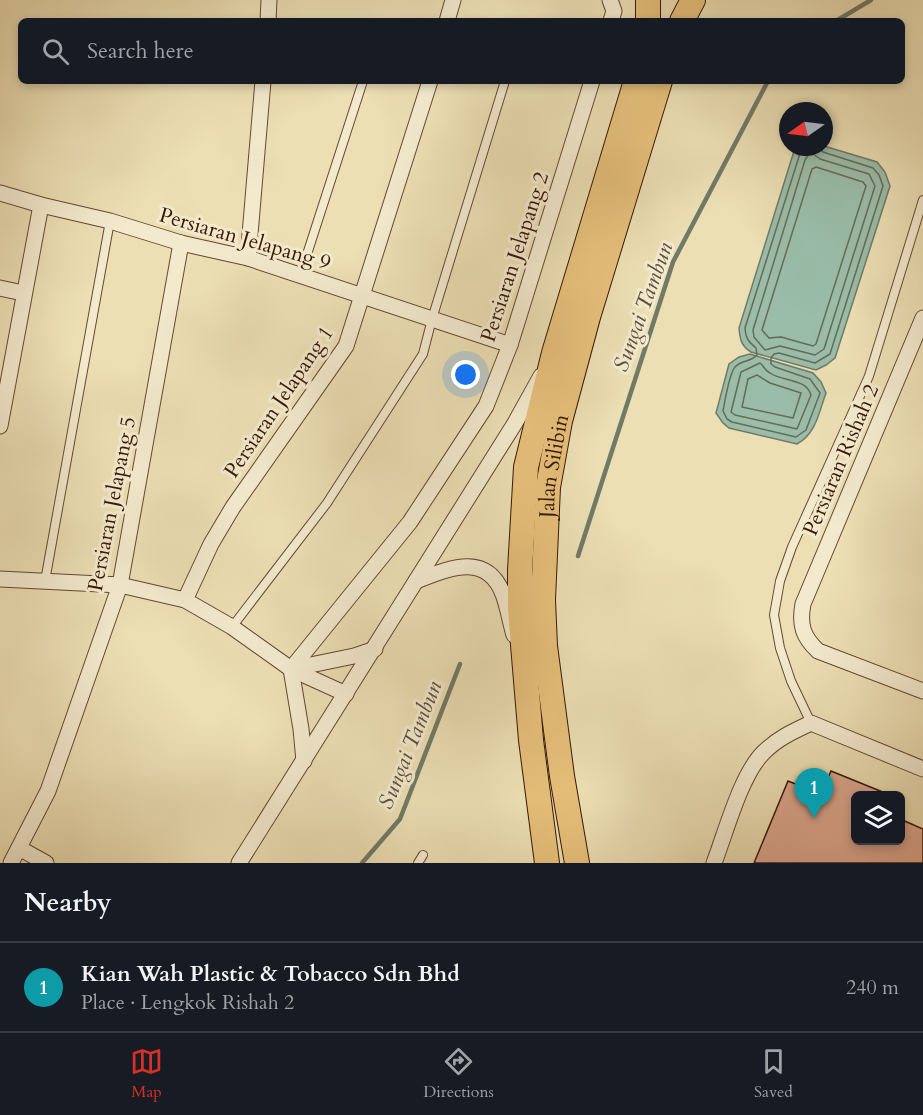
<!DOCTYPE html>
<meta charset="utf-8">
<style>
:root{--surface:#171b24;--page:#20242c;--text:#f1f3f6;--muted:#9ea1a6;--line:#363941;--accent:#d93025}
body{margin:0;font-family:Cardo,serif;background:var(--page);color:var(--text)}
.controls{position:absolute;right:18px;bottom:18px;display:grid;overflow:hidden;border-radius:9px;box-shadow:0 3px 9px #0003}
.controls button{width:54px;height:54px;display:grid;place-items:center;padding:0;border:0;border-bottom:2px solid var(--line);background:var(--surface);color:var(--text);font:30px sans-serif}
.compass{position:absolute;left:779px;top:102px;width:54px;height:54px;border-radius:50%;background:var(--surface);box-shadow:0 3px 9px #0003;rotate:256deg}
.you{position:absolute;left:466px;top:375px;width:21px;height:21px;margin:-15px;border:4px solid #fff;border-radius:50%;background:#1a73e8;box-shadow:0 0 0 9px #1a73e833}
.badge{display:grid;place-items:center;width:39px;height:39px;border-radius:50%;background:var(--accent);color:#fff;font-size:20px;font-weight:700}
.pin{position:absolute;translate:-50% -50px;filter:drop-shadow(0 2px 3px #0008)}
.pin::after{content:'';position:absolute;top:32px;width:21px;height:18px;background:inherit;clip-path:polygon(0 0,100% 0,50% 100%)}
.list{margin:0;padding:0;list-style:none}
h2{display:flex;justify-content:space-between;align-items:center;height:78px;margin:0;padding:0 24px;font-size:26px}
h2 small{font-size:20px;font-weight:400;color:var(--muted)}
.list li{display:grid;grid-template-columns:39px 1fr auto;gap:18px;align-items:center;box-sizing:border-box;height:90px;padding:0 24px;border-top:2px solid var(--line)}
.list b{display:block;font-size:22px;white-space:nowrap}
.list p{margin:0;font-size:20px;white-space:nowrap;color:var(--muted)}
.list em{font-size:20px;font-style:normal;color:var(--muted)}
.icon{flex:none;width:33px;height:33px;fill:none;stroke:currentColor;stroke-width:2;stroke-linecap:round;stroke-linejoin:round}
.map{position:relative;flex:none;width:923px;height:863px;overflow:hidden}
.search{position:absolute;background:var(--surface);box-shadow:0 3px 9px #0003;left:18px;right:18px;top:18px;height:66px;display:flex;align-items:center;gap:15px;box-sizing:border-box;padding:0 21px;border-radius:9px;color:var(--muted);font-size:22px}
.sheet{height:168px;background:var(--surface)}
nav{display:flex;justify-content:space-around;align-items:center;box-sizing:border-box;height:84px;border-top:2px solid var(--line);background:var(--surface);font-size:16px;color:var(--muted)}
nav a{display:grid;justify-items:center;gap:3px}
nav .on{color:var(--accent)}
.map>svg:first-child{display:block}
.water{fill:#99bda9;stroke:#717a67;stroke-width:1.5}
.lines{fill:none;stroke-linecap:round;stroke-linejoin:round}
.shore{stroke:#686a57;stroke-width:1.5}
.stream{stroke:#717a67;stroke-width:4.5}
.building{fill:#dca68f;stroke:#361605;stroke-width:1.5}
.service-casing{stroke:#644831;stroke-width:10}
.minor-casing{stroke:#644831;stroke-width:17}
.primary-casing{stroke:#361605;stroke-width:26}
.service{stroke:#f3eace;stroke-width:8}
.minor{stroke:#f3eace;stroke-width:15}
.primary{stroke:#e6c07a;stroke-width:24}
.labels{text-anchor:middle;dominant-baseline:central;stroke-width:6;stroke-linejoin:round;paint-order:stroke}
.street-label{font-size:21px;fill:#361605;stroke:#f3eace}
.water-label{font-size:22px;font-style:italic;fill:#59503e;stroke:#f3eace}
</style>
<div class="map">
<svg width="923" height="863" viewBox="0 0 923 863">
<rect width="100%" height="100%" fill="#ecdfb4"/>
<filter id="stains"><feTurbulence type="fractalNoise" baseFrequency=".00333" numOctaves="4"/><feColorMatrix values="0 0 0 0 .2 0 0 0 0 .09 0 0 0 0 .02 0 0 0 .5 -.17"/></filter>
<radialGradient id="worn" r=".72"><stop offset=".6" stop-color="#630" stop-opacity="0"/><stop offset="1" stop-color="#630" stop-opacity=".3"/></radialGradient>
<g class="water">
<path d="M824,146L877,162L885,172L890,186L835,358L826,365L816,370L751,352C741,346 740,339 739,328L794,151L800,147Z"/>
<path d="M750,354L813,373L821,382L826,393C819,412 816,434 797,444L729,428L723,423L716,413L729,364L739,357Z"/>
</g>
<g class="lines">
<g class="shore">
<path d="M802,147L745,328C746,339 748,341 756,348L757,355C751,362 741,360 735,367C729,374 725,401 723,411L727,419L732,422L796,437L806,430L820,393L810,379L775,367L771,364V358L774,354L779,353L815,363L830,354L883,186L879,175L873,168L823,152L818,147"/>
<polygon points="812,153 820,159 869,174 875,186 824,349 815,355 780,346 765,350 754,337 753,330 805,160 809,154"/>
<polygon points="816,167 863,182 866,186 816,344 813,346 781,337 769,338 762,330 812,169"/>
<path d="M760,363C764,366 765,371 770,373C783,382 806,378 811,395L797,429L735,415L731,412L741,372Z"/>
<polygon points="757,375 770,383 801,393 793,418 742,407 748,379"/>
</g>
<g class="stream">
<polyline points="836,21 871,0"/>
<polyline points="578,556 673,262 768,81"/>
<polyline points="362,863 400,819 460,664"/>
</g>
</g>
<polygon class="building" points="831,771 890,795 855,795 855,840 900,840 900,819 923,829 923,863 754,863 788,781 821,794"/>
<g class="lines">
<g class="service-casing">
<g id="service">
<polyline points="300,276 363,81"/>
<polyline points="45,581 110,221"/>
<polyline points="232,627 327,503 423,354 432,319 505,81"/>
<polyline points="811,723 791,681 780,648 774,615 780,581 792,547 869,376 923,200"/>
<polyline points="418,863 423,855"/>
</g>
</g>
<g class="minor-casing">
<g id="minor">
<polyline points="610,0 614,11 611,21"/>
<polyline points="268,21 269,0"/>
<polyline points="447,21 453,0"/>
<polyline points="0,193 41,205 110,221 181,243 248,258 510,345"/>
<polyline points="248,258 263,81"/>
<polyline points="0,288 23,293"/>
<path d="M923,318L803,604C799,625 803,637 818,651L923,691"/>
<polyline points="0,426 41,205"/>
<polyline points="0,579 120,585 185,600 232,627 291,669 346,694"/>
<path d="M416,581C448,569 486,551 503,594C508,607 510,622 514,635"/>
<polyline points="185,600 211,544 233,507 346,346 430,81"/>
<polyline points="291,669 410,522 486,406 510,345 592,81"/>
<polyline points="291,669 301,729 304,761"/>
<polyline points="291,669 354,656 375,649"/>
<polyline points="19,848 46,863"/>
<polyline points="11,863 48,791 120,585 181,243"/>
<polyline points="239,863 515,423 541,376"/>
<path d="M714,863C726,832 741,774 764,752C778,738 794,731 811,723L923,769"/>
</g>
</g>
<g class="primary-casing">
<g id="primary">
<polyline points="648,21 648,0"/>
<polyline points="682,21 693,0"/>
<polyline points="547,863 531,740 520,609 520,570 526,467 554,353 636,81"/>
<path id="s1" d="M577,863L562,776L545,646L543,600L548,487L560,421L588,317L660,81"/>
</g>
</g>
<use href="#service" class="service"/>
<use href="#minor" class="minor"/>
<use href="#primary" class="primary"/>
</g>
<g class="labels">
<g class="street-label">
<text transform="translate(245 239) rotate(16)">Persiaran Jelapang 9</text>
<text transform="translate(515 257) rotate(-72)">Persiaran Jelapang 2</text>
<text transform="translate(279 402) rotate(-56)">Persiaran Jelapang 1</text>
<text transform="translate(841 460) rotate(-67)">Persiaran Rishah 2</text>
<text stroke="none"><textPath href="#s1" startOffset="400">Jalan Silibin</textPath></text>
<text transform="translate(112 504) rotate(-79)">Persiaran Jelapang 5</text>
</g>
<g class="water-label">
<text transform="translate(643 307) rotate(-70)">Sungai Tambun</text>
<text transform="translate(410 745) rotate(-68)">Sungai Tambun</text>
</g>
</g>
<rect width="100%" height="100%" filter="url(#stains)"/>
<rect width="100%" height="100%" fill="url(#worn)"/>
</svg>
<div class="controls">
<button><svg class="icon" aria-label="layers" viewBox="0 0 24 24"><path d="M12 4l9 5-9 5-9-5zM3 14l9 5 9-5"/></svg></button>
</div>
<svg class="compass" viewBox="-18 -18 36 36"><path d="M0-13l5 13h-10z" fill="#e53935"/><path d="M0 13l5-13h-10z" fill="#9ea1a6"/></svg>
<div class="you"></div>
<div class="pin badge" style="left:814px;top:818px;background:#0f9aa8">1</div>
<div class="search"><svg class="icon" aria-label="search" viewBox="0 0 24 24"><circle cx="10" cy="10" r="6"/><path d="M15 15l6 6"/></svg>Search here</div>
</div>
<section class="sheet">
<h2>Nearby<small></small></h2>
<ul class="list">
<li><span class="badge" style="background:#0f9aa8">1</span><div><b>Kian Wah Plastic &amp; Tobacco Sdn Bhd</b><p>Place · Lengkok Rishah 2</p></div><em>240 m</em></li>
</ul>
</section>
<nav>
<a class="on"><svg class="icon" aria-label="map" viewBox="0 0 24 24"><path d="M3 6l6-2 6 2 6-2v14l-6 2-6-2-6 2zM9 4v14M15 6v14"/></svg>Map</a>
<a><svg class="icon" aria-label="directions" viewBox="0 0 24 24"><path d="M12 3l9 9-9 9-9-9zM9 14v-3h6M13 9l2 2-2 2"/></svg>Directions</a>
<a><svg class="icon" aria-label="saved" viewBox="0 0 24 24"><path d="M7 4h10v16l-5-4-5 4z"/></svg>Saved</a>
</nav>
